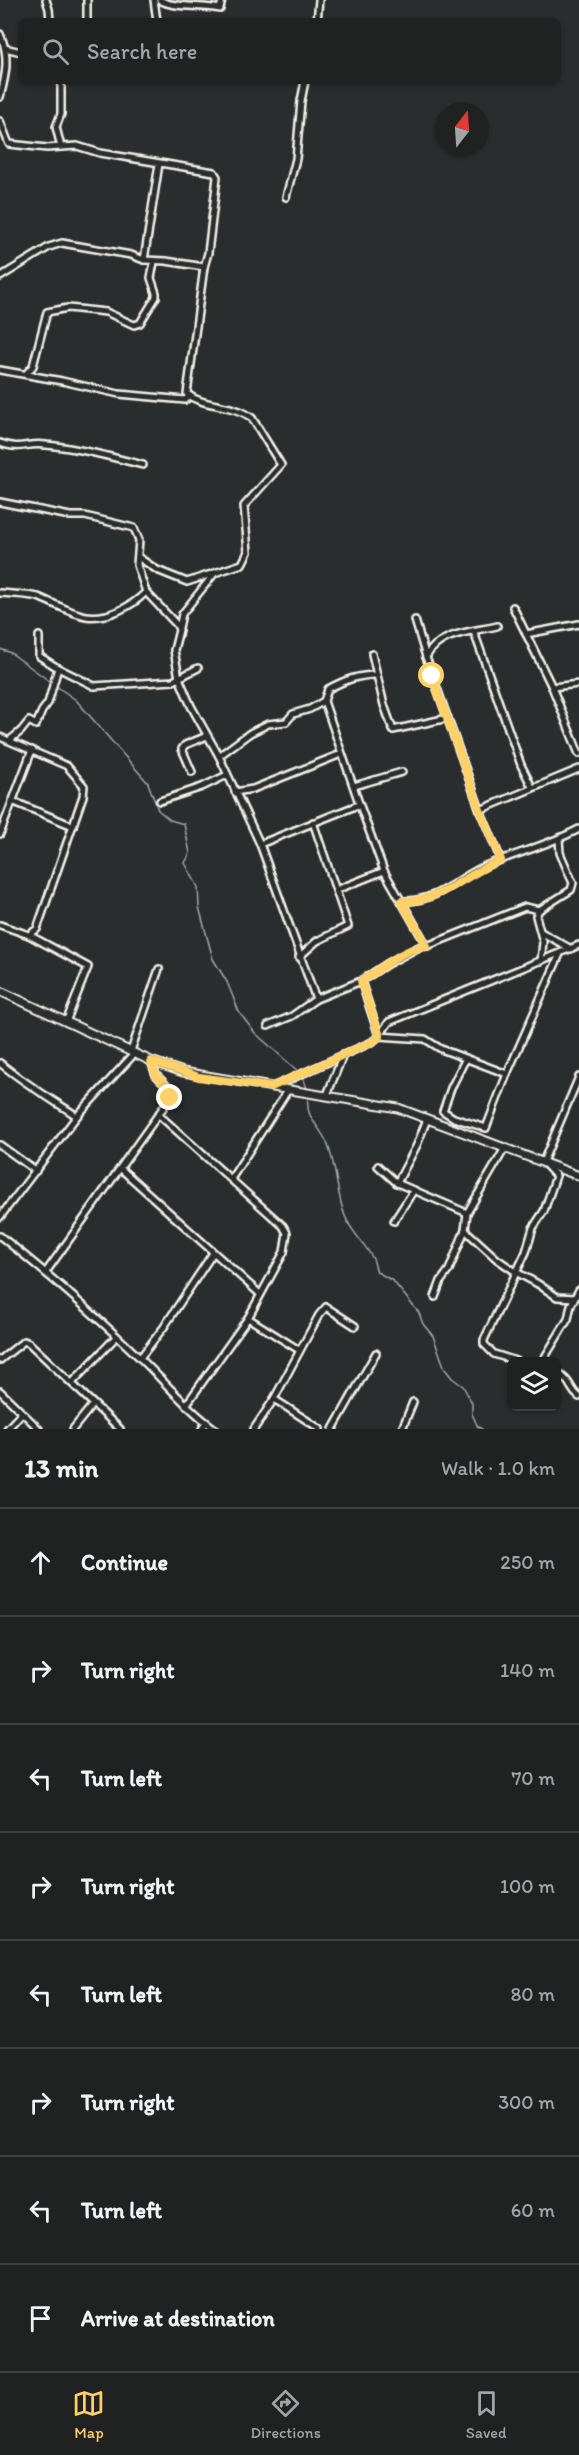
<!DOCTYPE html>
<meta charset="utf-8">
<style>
:root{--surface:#202222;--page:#282a2a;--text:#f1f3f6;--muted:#a2a4a5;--line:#3d3f40;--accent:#ffd166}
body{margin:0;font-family:Itim,sans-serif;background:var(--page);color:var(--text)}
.controls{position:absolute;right:18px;bottom:18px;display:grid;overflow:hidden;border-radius:9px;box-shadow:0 2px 4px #0004}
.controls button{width:54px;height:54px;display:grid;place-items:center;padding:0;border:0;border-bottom:2px solid var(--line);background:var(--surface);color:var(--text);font:30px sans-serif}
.compass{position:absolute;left:435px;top:102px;width:54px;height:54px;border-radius:50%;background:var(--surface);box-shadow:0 2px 4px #0004;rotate:17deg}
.stop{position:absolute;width:18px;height:18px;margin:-14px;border:4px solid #ffd166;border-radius:50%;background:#fff}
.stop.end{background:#ffd166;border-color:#fff;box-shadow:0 2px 6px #0008}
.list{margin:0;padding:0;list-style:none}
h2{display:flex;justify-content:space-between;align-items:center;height:78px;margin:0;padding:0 24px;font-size:26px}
h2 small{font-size:20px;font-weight:400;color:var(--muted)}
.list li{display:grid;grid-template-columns:39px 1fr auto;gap:18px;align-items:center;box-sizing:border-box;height:108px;padding:0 24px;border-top:2px solid var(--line)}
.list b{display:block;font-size:22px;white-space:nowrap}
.list em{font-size:20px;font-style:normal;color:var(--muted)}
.icon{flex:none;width:33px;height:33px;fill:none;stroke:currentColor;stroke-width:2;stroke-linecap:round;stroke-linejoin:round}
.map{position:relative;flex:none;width:579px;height:1429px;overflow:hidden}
.search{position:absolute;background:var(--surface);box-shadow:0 2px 4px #0004;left:18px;right:18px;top:18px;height:66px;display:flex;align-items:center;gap:15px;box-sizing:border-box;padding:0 21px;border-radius:9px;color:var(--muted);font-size:22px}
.sheet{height:942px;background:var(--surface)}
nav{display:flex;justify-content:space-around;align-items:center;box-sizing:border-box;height:84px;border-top:2px solid var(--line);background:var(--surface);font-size:16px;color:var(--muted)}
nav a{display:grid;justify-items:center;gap:3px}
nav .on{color:var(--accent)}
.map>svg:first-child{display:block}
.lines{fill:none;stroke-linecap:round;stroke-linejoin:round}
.stream{stroke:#a1a8ac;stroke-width:1.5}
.minor-casing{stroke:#f4f1e8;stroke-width:10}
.secondary-casing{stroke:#f4f1e8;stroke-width:11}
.minor{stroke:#2a2d2e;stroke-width:5}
.secondary{stroke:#2a2d2e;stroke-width:7}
.route{stroke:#ffd166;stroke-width:8}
</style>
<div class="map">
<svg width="579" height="1429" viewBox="0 0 579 1429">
<rect width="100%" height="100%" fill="#2a2d2e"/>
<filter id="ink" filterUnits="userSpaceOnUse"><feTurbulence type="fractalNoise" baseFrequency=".0167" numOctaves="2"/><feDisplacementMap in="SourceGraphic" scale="12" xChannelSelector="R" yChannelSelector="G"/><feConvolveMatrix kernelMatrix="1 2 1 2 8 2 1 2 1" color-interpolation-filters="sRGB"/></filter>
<g filter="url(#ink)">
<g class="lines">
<g class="stream">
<polyline points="0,649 11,653 52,683"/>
<polyline points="56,686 76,700 148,783 158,810 170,820 184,824 190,853 185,863 198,887 199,907 213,959 227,982 239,1012 255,1033 300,1073"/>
<polyline points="303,1077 307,1089"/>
<path d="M308,1097C305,1119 319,1124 327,1143C337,1166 336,1193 345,1216C351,1232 365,1243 373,1259C375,1263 375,1268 377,1272L393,1281L419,1313L423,1324L433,1336L445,1369L452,1378L463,1386L472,1403V1414L478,1427L482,1429"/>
</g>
<g class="minor-casing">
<g id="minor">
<polyline points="46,0 49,9 50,21"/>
<polyline points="87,0 87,21"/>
<polyline points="154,0 157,21"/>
<path d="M160,0C171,8 203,5 220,9L222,0"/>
<polyline points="317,21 319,0"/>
<path d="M0,34C10,56 6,75 0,97"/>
<polyline points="5,48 21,52"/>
<polyline points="61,81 61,114 56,127 61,147"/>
<polyline points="0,121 9,144 47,148 77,146 100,153 214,172 217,177 208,253 204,267 166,261 144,260 131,255 62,243 49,247 0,277"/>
<polyline points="286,197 296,159 301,101 305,81"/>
<polyline points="144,260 159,164"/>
<polyline points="0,370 62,381 119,394 185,400 190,396"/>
<polyline points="26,374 33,366 47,312 68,308 106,312 134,325 140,323 156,297 156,293 151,278 154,262"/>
<path d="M0,443C23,451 26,442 46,445C79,448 111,457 143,465"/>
<path d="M0,502L70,516H85L134,528L139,540L137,565L146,592C131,607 108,619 86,616C73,614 51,602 38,597C26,594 12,594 0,593"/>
<path d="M138,557L157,570L187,582L242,564L248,552L244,506L281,465L252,418C233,403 206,408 187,394L204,267"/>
<polyline points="146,592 177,625 179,630 174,650 179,678 191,706 219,756 260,844 316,999"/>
<polyline points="513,607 552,687 579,754"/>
<polyline points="415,620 426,657"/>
<path d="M497,626C472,632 439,632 426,657L480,810L501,860"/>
<polyline points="179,628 182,614 214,574"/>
<polyline points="474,632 521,765 532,787"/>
<polyline points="526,634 579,624"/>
<polyline points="372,654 384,705 393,730 448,718"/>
<polyline points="58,668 94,686 173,681 198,668"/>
<polyline points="552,687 579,684"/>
<polyline points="0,737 67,766 84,786 83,796 37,929 29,935"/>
<polyline points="10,740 21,731 29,721 36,725 42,711 48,703 58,668 39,656 39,636"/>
<polyline points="219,756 250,733 268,724 286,722 293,714 310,709 324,701"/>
<polyline points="192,772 182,749 185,745 207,736"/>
<polyline points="354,786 402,772"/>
<polyline points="235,792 253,789 341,754"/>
<polyline points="12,801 73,826"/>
<polyline points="160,801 202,787 227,775"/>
<polyline points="359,803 384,871 427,946"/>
<polyline points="480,810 579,769"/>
<polyline points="0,834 32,750"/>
<path d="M260,844L358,805L359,803L324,701L328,689C345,680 358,675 377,675"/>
<polyline points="336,890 384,871"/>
<path d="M401,901C436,903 456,879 485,866C516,853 549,845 579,829"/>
<polyline points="539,910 536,916 543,942 541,961"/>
<polyline points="0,925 29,935 88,967 66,1022"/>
<polyline points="541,932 571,949"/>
<polyline points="299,957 317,941 348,926 313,822"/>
<polyline points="361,981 379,1036 425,1039 441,1049 507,1074"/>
<polyline points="268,1026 292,1016 316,999 361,981 387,964 419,947 427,946 525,907 539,910 571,890 573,883 560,853 559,839"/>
<polyline points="131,1051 159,969"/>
<polyline points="466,1058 451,1088 443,1111 454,1118 486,1128 507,1074 560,954"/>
<path d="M0,1063C24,1083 51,1099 77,1116"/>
<polyline points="273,1087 372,1042 379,1036 389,1022 579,945"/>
<polyline points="327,1095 343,1055"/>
<polyline points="159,1115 283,1226 287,1233 284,1252 248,1318 186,1405"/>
<polyline points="0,1145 36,1171"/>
<polyline points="378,1166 397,1183 467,1213"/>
<polyline points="121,1169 260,1294"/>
<polyline points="231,1179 288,1090"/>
<polyline points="397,1183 417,1145 427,1119"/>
<polyline points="0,1217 77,1116 135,1053"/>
<polyline points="394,1221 414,1190"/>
<polyline points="465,1230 497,1259 516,1272 538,1284 557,1297 575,1298"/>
<path d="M0,1236C49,1274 95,1315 140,1358C162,1379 182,1403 206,1422L202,1429"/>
<polyline points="46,1272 170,1098 170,1089 156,1075 151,1061"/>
<polyline points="435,1297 441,1281 449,1270 465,1230 467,1213 505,1148"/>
<polyline points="248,1318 299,1350"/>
<polyline points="140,1358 164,1327 213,1253"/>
<polyline points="0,1360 24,1341 29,1343 120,1429"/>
<polyline points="519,1362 494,1354 484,1344 484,1340 526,1252 533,1228 544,1211 556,1176 543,1162 579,1077"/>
<polyline points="548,1362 545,1357 568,1319 571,1305 579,1290"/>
<path d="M556,1372C573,1382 568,1388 579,1397"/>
<polyline points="72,1383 116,1337"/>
<polyline points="0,1391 39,1429"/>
<polyline points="274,1399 320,1429"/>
<polyline points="517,1407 517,1406"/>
<polyline points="206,1422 215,1429"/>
<polyline points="7,1429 21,1414"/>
<polyline points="73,1429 93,1404"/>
<polyline points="254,1429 274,1399 319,1315 326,1307 355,1326"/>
<polyline points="333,1429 376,1353"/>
<polyline points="402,1429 413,1402"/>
</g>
</g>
<g class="secondary-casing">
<polyline id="secondary" points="0,991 151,1061 183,1072 398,1108 579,1176"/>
</g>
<use href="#minor" class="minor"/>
<use href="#secondary" class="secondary"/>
</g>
</g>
<g class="lines" filter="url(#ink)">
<path class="route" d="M170,1098V1089L156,1075L151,1061L199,1077L271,1087L372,1042L380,1036L361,981C382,969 402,948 427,946L401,901C439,904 467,873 501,860L480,810L432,676"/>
</g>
</svg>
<div class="controls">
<button><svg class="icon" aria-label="layers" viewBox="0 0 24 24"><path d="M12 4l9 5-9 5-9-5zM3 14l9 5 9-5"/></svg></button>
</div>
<svg class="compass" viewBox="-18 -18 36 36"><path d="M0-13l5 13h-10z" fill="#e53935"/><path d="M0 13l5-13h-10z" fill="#a2a4a5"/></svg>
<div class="stop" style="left:432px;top:676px"></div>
<div class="stop end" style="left:170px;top:1098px"></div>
<div class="search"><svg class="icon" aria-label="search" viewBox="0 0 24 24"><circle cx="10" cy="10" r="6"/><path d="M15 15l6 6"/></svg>Search here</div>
</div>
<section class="sheet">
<h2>13 min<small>Walk · 1.0 km</small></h2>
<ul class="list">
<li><svg class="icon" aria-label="ahead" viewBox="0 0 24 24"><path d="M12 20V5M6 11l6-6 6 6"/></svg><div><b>Continue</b></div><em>250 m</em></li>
<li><svg class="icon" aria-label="right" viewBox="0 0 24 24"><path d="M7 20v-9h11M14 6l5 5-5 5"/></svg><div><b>Turn right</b></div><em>140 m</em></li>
<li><svg class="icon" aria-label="left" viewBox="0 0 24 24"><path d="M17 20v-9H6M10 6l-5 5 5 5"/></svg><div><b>Turn left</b></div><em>70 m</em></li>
<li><svg class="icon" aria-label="right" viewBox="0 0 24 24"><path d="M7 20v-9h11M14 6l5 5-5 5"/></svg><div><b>Turn right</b></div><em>100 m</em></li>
<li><svg class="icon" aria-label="left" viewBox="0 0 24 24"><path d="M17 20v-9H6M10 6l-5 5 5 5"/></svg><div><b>Turn left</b></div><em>80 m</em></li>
<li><svg class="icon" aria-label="right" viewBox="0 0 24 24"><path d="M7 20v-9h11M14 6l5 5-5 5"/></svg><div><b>Turn right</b></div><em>300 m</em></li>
<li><svg class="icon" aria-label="left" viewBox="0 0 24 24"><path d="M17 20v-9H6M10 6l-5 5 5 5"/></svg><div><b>Turn left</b></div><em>60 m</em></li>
<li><svg class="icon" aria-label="arrive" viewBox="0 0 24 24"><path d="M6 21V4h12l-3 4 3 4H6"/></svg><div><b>Arrive at destination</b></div></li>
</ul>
</section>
<nav>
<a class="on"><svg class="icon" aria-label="map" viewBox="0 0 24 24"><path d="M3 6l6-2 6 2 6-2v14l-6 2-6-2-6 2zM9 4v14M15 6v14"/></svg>Map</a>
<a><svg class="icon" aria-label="directions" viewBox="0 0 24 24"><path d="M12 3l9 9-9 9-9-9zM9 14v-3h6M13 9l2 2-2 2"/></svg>Directions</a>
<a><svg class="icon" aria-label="saved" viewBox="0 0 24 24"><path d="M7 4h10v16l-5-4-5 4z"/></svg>Saved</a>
</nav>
